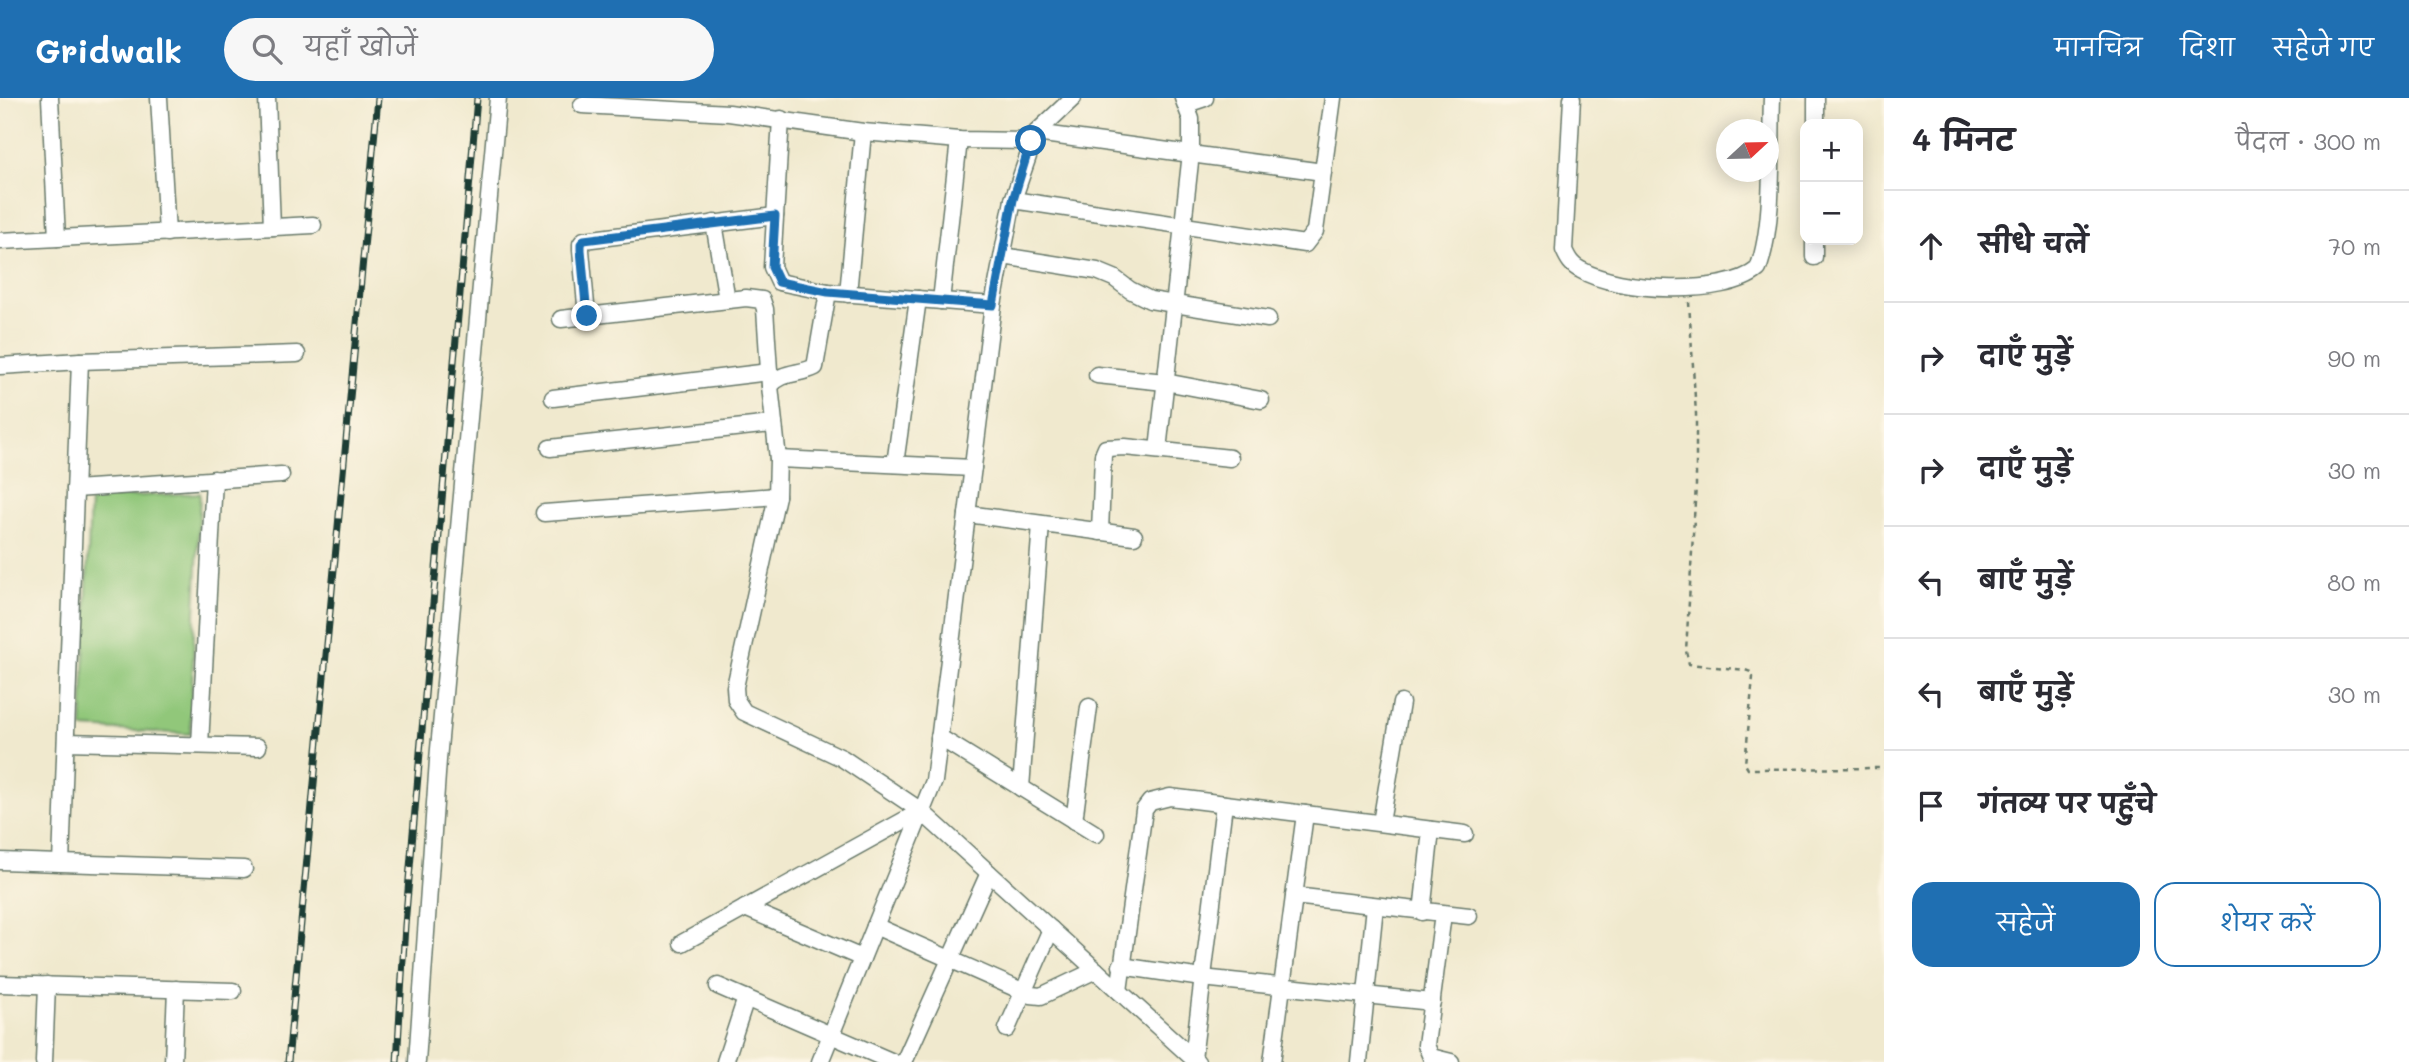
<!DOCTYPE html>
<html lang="hi">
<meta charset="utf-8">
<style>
:root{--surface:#fff;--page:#f7f7f7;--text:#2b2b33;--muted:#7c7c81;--line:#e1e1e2;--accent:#1f6fb2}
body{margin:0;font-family:Mali,"Playpen Sans Deva",sans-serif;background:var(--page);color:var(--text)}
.controls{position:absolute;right:21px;top:21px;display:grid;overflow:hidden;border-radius:14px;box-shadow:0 4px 18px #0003}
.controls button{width:63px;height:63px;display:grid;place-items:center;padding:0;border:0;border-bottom:2px solid var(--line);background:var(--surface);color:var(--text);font:35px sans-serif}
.compass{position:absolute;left:1716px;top:21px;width:63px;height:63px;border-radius:50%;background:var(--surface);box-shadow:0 4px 18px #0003;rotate:68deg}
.stop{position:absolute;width:21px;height:21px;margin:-16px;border:5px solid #1f6fb2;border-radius:50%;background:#fff}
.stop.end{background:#1f6fb2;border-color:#fff;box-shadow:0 2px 7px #0008}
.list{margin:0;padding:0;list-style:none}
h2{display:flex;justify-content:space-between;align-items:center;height:91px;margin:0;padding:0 28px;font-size:30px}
h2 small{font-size:23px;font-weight:400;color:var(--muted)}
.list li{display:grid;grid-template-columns:46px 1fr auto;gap:21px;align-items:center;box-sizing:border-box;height:112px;padding:0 28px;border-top:2px solid var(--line)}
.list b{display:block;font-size:26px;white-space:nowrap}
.list em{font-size:23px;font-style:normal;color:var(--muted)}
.actions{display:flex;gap:14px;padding:21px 28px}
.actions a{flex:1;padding:16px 0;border:2px solid var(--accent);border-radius:21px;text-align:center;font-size:24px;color:var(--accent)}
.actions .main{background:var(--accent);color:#fff}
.icon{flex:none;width:38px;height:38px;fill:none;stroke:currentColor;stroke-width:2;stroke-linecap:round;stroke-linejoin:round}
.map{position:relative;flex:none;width:1884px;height:964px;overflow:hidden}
header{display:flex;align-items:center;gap:42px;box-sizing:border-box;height:98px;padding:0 35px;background:var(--accent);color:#fff}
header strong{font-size:33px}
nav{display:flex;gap:38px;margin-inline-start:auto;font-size:24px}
.search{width:490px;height:63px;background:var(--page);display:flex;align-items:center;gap:18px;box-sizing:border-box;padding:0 24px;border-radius:38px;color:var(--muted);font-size:26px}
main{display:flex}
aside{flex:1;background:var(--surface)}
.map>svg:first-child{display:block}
.green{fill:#91c77a;stroke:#588257;stroke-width:2}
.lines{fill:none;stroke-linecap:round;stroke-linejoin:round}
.minor-casing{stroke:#68796a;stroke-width:19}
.path{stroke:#68796a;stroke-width:2.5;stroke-dasharray:5 5;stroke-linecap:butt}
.minor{stroke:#fff;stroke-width:16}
.rail-casing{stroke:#1f3d34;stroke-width:7}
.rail{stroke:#fcf5e5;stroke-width:4.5;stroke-dasharray:13;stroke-linecap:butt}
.route{stroke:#1f6fb2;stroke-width:9}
</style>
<header>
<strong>Gridwalk</strong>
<div class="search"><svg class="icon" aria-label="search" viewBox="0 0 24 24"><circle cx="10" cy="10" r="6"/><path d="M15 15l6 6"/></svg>यहाँ खोजें</div>
<nav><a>मानचित्र</a><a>दिशा</a><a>सहेजे गए</a></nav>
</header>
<main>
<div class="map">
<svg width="1884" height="964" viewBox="0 0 1884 964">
<rect width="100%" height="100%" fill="#fcf5e5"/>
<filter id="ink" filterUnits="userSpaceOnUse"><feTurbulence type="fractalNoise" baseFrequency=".0143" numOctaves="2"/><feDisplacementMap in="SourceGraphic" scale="14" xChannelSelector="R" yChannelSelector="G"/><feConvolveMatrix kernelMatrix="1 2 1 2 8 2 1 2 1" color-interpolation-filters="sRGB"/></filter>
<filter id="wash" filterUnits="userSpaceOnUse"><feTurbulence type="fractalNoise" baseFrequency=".00686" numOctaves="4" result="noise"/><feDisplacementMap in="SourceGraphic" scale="28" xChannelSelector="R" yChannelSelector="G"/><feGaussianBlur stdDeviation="1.57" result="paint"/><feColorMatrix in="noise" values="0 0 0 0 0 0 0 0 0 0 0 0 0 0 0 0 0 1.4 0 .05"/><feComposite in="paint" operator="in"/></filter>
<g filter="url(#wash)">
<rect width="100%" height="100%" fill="#f0e9ce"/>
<polygon class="green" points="200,395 190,636 82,630 90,400"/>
</g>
<g filter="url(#ink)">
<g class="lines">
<g class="minor-casing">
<g id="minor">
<polyline points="50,0 57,140"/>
<polyline points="159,0 167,135"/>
<polyline points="267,0 272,129"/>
<path d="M1572,0L1564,152C1568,161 1572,168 1581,172C1618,194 1725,199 1758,171C1775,126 1770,50 1772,0"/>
<polyline points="1187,6 1205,0"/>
<polyline points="582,7 729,15 863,34 959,42 1031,43"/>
<polyline points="781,21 772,169 779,184 828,194 993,207"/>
<polyline points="1816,26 1816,0"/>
<polyline points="1036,35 1323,74"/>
<polyline points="1013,102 1305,146 1315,133 1333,0"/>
<polyline points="714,125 727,202"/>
<polyline points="0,143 313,127"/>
<polyline points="1003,158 1097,173 1114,180 1130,192 1150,202 1268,221"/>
<polyline points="1814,159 1814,142"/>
<path d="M828,194L815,269C799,277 782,273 770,288L778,361L777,398L735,589L736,602L744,614L842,660L921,713L1197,964"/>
<polyline points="848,196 863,34"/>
<polyline points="941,203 959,42"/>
<polyline points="587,218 581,152 581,146 584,142 775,118"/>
<polyline points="561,221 746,200 762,202 765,211 770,288"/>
<polyline points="0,268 80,263 297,256"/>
<polyline points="1097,277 1165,284 1261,302"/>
<polyline points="553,300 769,274"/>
<polyline points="550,350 772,326"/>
<polyline points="1158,352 1191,55 1191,21 1183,0"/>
<polyline points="778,361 973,370"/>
<polyline points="895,366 918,201"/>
<polyline points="75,391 281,377"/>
<polyline points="544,415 777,398"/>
<polyline points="967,416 1134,438"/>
<polyline points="1100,434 1103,357 1106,350 1125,349 1230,360"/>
<polyline points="939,639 1096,736"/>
<polyline points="66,644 258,649"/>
<polyline points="200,647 214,381"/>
<polyline points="1021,690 1041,426"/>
<polyline points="1074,723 1089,609"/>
<polyline points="1381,725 1401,605"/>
<polyline points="0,763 244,771"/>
<polyline points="61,765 80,263"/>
<polyline points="1294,798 1469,818"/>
<polyline points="745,810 862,860"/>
<polyline points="1422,814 1431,732"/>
<polyline points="1443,816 1426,947 1431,959 1451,964"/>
<polyline points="875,828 1031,897 1041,898 1096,872"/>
<polyline points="682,845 921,713"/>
<polyline points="1121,868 1202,880 1432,904"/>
<polyline points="0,886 233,893"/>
<polyline points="718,888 893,964"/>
<polyline points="1119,893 1144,712 1150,704 1170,699 1465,736"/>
<polyline points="1007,931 1051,831"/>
<polyline points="1193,961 1224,706"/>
<polyline points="44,964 47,887"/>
<polyline points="173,964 176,891"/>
<polyline points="417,964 438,662 498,0"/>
<polyline points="725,964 746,900"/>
<polyline points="820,964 934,683 993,207 1013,102 1036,35 1073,0"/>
<polyline points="904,964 989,775"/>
<polyline points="1272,964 1305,716"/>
<polyline points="1359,964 1375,808"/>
</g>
</g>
<polyline class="path" points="1689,204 1696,316 1696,387 1686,553 1689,566 1745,572 1751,574 1753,579 1745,666 1748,671 1884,670"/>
<use href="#minor" class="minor"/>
<g class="rail-casing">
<g id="rail">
<polyline points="288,964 378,0"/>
<polyline points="397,964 405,827 477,0"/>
</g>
</g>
<use href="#rail" class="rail"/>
</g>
</g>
<g class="lines" filter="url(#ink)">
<polyline class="route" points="587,218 581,152 581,146 584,142 775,118 772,169 779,184 828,194 993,207 1013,102 1031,43"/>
</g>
</svg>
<div class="controls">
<button>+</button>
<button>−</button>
</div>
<svg class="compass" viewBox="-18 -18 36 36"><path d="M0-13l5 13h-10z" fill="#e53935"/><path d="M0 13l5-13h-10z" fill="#7c7c81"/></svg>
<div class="stop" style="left:1031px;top:43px"></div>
<div class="stop end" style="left:587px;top:218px"></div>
</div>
<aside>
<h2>4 मिनट<small>पैदल · 300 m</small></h2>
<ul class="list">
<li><svg class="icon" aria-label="ahead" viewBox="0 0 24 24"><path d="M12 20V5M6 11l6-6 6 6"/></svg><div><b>सीधे चलें</b></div><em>70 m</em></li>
<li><svg class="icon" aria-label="right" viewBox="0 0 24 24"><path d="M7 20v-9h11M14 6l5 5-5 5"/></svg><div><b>दाएँ मुड़ें</b></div><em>90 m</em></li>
<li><svg class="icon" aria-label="right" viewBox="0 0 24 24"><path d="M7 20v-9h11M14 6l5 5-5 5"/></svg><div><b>दाएँ मुड़ें</b></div><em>30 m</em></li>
<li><svg class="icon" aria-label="left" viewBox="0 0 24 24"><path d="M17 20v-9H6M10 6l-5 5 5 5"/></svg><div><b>बाएँ मुड़ें</b></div><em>80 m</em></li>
<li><svg class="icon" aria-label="left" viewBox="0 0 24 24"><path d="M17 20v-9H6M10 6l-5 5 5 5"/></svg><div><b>बाएँ मुड़ें</b></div><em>30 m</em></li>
<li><svg class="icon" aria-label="arrive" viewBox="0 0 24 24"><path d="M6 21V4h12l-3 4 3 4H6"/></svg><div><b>गंतव्य पर पहुँचे</b></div></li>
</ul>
<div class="actions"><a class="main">सहेजें</a><a>शेयर करें</a></div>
</aside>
</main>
